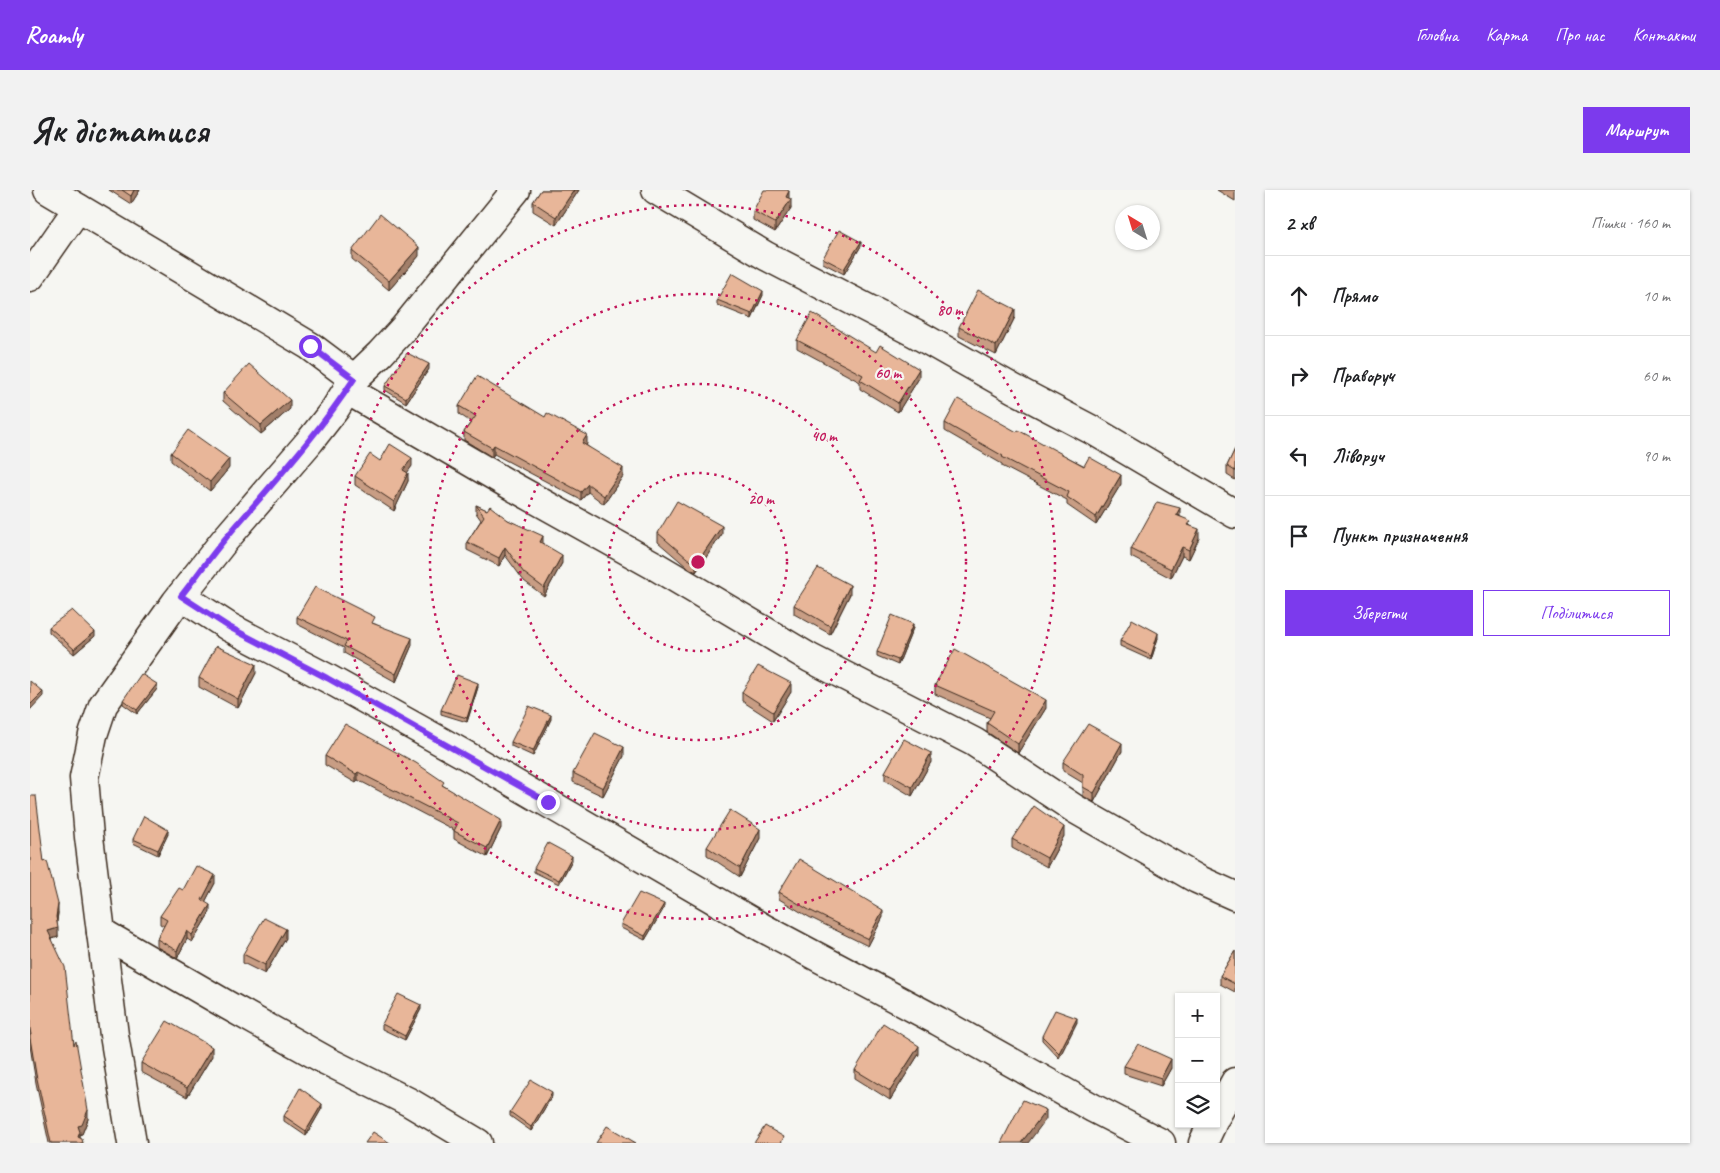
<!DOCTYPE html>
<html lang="uk">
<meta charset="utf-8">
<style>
:root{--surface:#fff;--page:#f2f2f2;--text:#202124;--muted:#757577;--line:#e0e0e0;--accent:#7c3aed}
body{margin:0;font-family:Caveat,sans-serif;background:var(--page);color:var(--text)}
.controls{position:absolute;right:15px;bottom:15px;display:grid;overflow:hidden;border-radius:0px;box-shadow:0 1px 4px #0004}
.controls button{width:45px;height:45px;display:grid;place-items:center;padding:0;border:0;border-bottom:1px solid var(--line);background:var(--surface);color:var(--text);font:25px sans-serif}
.compass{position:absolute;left:1085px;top:15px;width:45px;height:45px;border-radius:50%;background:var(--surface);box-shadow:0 1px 4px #0004;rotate:322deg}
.stop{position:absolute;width:15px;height:15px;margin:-11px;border:4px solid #7c3aed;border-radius:50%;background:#fff}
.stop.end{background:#7c3aed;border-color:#fff;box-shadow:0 1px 5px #0008}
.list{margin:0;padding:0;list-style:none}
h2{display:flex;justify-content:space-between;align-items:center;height:65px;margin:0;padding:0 20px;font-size:21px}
h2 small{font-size:16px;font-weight:400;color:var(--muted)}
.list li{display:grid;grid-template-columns:32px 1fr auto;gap:15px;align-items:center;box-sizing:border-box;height:80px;padding:0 20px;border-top:1px solid var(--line)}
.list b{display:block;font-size:19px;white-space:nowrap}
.list em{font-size:16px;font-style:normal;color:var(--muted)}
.actions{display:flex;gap:10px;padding:15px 20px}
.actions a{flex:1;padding:11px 0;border:1px solid var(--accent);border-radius:0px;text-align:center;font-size:18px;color:var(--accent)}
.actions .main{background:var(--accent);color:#fff}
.icon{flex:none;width:28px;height:28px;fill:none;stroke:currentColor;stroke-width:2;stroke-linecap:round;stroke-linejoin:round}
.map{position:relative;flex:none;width:1205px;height:953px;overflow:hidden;border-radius:0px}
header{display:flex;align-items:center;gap:30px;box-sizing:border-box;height:70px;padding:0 25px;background:var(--accent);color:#fff}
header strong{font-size:24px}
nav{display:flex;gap:28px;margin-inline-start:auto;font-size:18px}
.intro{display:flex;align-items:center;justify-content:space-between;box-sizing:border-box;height:120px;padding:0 30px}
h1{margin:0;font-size:35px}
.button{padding:12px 22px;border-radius:0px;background:var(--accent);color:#fff;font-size:18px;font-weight:700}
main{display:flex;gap:30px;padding:0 30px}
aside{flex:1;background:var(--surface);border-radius:0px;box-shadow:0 1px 4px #0004}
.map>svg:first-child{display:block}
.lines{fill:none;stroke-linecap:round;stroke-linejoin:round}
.minor-casing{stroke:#3b2a1e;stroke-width:31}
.minor{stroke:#f6f6f2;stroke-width:28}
.wall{fill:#c89d84;stroke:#3b2a1e}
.shaded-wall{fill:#a27f6b;stroke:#3b2a1e}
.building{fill:#e8b699;stroke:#3b2a1e}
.route{stroke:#7c3aed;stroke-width:6}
.ring{fill:none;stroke:#c2185b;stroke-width:2.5;stroke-dasharray:2.5 5}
.centre{fill:#c2185b;stroke:#f6f6f2;stroke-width:2.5}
.ring-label{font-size:15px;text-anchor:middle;font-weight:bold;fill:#c2185b;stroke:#f6f6f2;stroke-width:4.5;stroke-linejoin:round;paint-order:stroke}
</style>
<header>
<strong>Roamly</strong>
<nav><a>Головна</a><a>Карта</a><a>Про нас</a><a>Контакти</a></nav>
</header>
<div class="intro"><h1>Як дістатися</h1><a class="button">Маршрут</a></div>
<main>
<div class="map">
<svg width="1205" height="953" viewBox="0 0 1205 953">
<rect width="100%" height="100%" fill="#f6f6f2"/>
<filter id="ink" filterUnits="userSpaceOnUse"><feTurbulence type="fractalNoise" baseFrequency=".02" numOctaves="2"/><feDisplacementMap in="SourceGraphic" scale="10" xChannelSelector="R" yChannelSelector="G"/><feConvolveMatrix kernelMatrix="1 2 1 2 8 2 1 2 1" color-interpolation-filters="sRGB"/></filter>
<g filter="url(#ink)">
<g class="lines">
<g class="minor-casing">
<g id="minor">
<polyline points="18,0 280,156 324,189"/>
<polyline points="626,0 736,66 885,143 984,199 1064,241 1205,324"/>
<polyline points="0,87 48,18"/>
<polyline points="317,200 480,295 627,377 780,468 944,552 1045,619 1167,689 1205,706"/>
<polyline points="151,406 199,437 297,488 439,567 733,738 908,831 1063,918 1131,953"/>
<polyline points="71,742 197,815 297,871 379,912 448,953"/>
<polyline points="1186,926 1205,892"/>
<polyline points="102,953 84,845 59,647 54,588 63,545 73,515 146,412 194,351 280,251 305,219 324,189 350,164 374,138 486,0"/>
<polyline points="1173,953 1182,934"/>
</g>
</g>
<use href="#minor" class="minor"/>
</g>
<g class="wall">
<polygon points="79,0 110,0 101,14"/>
<polygon points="511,0 549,0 526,35 503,21 503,12"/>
<polygon points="1187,0 1205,0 1205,11"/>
<polygon points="759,9 761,18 745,42 723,30 723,21"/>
<polygon points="831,56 814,84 793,73 793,68"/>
<polygon points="322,61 389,66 359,100 322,69"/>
<polygon points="733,105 722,129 687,115 687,110"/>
<polygon points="985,127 966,165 929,146 929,137"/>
<polygon points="767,150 889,188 868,222 830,199 830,192 767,158"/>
<polygon points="399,179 376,213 355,200 355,196"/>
<polygon points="193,203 260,219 231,244 193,211"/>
<polygon points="429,216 557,254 556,255 593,286 574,314 558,302 551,310 464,264 462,267 434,250 434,242 441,232 429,224"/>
<polygon points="915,233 987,242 1091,294 1066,335 1037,315 1037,310 972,276 972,274 915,241"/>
<polygon points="1205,259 1205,290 1197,285 1197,276"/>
<polygon points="141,263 199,278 180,301 141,271"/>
<polygon points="350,271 382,276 377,282 378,291 364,321 325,295 325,286"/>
<polygon points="446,315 478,330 513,354 532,373 514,406 494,391 475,365 469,376 437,360 437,352 451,330 446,323"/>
<polygon points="1150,326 1161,336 1169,348 1159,369 1152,366 1141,388 1101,367 1101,359"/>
<polygon points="628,343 692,344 666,382 657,377 628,352"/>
<polygon points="820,404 800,444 764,424 764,415"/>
<polygon points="267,427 345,434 382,455 366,492 314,463 314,458 267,434"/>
<polygon points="19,437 65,446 44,464 19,442"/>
<polygon points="883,438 868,475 847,466 847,462"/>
<polygon points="1128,448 1121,470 1090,456 1090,451"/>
<polygon points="226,483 208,518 169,497 169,488"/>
<polygon points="905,495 1016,518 988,563 957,542 957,533 960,528 905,504"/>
<polygon points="448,497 437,532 411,524 411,520"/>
<polygon points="127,499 107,524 93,514 93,510"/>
<polygon points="712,502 761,502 743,531 712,511"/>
<polygon points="521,529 503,566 481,556 481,552"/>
<polygon points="1092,561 1064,612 1053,606 1053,593 1033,581 1033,572"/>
<polygon points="295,566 414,596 471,638 457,667 424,649 424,640 328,590 326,593 295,575"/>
<polygon points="594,566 573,606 543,592 543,583"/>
<polygon points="901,572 882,606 855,590 855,582"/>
<polygon points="0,606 14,672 28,723 27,732 28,747 22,749 44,855 58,929 52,944 50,944 50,948 53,953 19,953 6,893 0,856"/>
<polygon points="138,644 128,665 103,653 103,649"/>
<polygon points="1034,646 1017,677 982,658 982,649"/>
<polygon points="730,648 710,687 677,665 677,657"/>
<polygon points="542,670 529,694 504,682 504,678"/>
<polygon points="185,693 175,712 180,722 162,752 157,749 147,768 127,757 127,749 134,736 130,734 130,726 153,700"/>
<polygon points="749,702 853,727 838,756 779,727 749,709"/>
<polygon points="634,718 615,750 591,738 591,734"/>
<polygon points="256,748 235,784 213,773 213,764"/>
<polygon points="1205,761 1205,802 1190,794 1190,786"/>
<polygon points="391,819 375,850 352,839 352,834"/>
<polygon points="1047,832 1029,868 1012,850 1012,846"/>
<polygon points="889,864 860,910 825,888 825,880"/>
<polygon points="182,866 157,907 111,882 111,873"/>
<polygon points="1094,876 1141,878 1131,896 1094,884"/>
<polygon points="522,906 501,941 480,926 480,922"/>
<polygon points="292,918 276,946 254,931 254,926"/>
</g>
<g class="shaded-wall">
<polygon points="104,0 110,0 101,14 101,6"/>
<polygon points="544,0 549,0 526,35 526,27"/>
<polygon points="759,1 759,9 756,7"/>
<polygon points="761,9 761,18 745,42 745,33"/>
<polygon points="831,52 831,56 814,84 814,79"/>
<polygon points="389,57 389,66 359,100 359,91"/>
<polygon points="733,101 733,105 722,129 722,124"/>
<polygon points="985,119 985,127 966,165 966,156"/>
<polygon points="399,174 399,179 376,213 376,208"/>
<polygon points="889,179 889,188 868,222 868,213"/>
<polygon points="260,210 260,219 231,244 231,235"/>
<polygon points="557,245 557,254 552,261 552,253"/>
<polygon points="464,255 464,264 462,267 462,258"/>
<polygon points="382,268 382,276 373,289 373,280"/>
<polygon points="199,269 199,278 180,301 180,292"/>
<polygon points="593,278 593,286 574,314 574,306"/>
<polygon points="378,283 378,291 364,321 364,312"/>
<polygon points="1091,285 1091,294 1066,335 1066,327"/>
<polygon points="558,294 558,302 551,310 551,302"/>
<polygon points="1150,318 1150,326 1146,325"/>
<polygon points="692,336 692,344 666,382 666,374"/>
<polygon points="1169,339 1169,348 1159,369 1159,360"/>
<polygon points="513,346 513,354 510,352"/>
<polygon points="475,357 475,365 469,376 469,368"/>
<polygon points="1152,357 1152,366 1141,388 1141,379"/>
<polygon points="532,365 532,373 514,406 514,398"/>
<polygon points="820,395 820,404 800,444 800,436"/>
<polygon points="883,434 883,438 868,475 868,470"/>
<polygon points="65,442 65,446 44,464 44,459"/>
<polygon points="1128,443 1128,448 1121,470 1121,466"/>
<polygon points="382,448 382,455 366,492 366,484"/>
<polygon points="226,474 226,483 208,518 208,509"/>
<polygon points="448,493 448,497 437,532 437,528"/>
<polygon points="761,493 761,502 743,531 743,522"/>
<polygon points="127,494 127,499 107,524 107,520"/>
<polygon points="13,502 13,506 0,520 0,515"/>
<polygon points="1016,510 1016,518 988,563 988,554"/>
<polygon points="521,525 521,529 503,566 503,561"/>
<polygon points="1092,553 1092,561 1064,612 1064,603"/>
<polygon points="594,557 594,566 573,606 573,598"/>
<polygon points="901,563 901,572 882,606 882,597"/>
<polygon points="328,582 328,590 326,593 326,584"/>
<polygon points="471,630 471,638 457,667 457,658"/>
<polygon points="1034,637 1034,646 1017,677 1017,668"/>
<polygon points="730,639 730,648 710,687 710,678"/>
<polygon points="138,640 138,644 128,665 128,660"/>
<polygon points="542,666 542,670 529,694 529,690"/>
<polygon points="185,685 185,693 172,718 172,710"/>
<polygon points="28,714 28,723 26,736 26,727"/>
<polygon points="634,714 634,718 615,750 615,746"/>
<polygon points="180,715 180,722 162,752 162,745"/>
<polygon points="853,720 853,727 838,756 838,749"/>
<polygon points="28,738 28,747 18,750 18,741"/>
<polygon points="256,739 256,748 235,784 235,775"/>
<polygon points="157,741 157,749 147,768 147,761"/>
<polygon points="391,815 391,819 375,850 375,846"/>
<polygon points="1047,828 1047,832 1029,868 1029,863"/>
<polygon points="889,856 889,864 860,910 860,901"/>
<polygon points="182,857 182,866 157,907 157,898"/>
<polygon points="1141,869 1141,878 1131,896 1131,888"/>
<polygon points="522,902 522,906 501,941 501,937"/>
<polygon points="292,914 292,918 276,946 276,941"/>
<polygon points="58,920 58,929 52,944 50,944 50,950 48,947 48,936"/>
<polygon points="1016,920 1016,929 998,953 991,953"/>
</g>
<g class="building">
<polygon points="92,0 104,0 101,6"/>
<polygon points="511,0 544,0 526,27 503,12"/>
<polygon points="734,0 757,0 759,1 756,7 761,9 745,33 723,21"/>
<polygon points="350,24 389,57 359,91 322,61"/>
<polygon points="809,40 831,52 814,79 793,68"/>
<polygon points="702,83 733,101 722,124 687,110"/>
<polygon points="948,100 985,119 966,156 929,137"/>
<polygon points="782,123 846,162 850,155 889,179 868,213 830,190 833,185 767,150"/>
<polygon points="377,163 399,174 376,208 355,196"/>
<polygon points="219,174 260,210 231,235 193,203"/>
<polygon points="447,186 515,227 517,223 557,245 552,253 593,278 574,306 558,294 551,302 464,255 462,258 434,242 446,226 429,216"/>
<polygon points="928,209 987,242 988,240 1054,276 1059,267 1091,285 1066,327 1037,307 1039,302 972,267 973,266 915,233"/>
<polygon points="158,240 199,269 180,292 141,263"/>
<polygon points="360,254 382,268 373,280 378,283 364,312 325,286 340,264 350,271"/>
<polygon points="1205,259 1205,281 1197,276"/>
<polygon points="647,311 692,336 666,374 657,368 628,343"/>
<polygon points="1127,312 1150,318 1146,325 1161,331 1158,335 1169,339 1159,360 1152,357 1141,379 1101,359"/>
<polygon points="446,315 457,320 460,316 478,330 513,346 510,352 532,365 514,398 494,383 475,357 469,368 437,352 454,326"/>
<polygon points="788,378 820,395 800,436 764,415"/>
<polygon points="285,397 345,427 342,433 382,448 366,484 314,456 317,451 267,427"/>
<polygon points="42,420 65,442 44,459 19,437"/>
<polygon points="862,425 883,434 868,470 847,462"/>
<polygon points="1102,429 1128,443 1121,466 1090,451"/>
<polygon points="186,456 226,474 208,509 169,488"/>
<polygon points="925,459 1016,510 988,554 957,533 964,521 905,495"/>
<polygon points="728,476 761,493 743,522 712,502"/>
<polygon points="111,484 127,494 107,520 93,510"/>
<polygon points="427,485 448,493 437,528 411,520"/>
<polygon points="0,491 13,502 0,515"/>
<polygon points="499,516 521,525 503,561 481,552"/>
<polygon points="315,534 386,573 414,592 412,595 471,630 457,658 424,641 428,633 328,582 326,584 295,566"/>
<polygon points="1058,534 1092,553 1064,603 1053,597 1053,585 1033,572"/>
<polygon points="565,543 594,557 573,598 543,583"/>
<polygon points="874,549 901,563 882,597 855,582"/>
<polygon points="0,606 6,606 14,672 17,671 28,714 26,727 28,738 18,741 35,777 44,855 46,851 58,920 52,935 48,936 50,942 48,947 52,949 53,953 21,953 6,884 0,848 0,845 1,845 0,839"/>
<polygon points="1004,616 1034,637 1017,668 982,649"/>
<polygon points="700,620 730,639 710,678 677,657"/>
<polygon points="114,626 138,640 128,660 103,649"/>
<polygon points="518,653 542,666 529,690 504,678"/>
<polygon points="769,669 853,720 838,749 779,720 749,702"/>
<polygon points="166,676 185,685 172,710 180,715 162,745 157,741 147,761 127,749 137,730 130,726 149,698 153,700"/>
<polygon points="609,703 634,714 615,746 591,734"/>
<polygon points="234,728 256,739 235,775 213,764"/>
<polygon points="1205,761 1205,794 1190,786"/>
<polygon points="368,804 391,815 375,846 352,834"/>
<polygon points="1025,820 1047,828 1029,863 1012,846"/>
<polygon points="137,831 182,857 157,898 111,873"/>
<polygon points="853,833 889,856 860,901 825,880"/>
<polygon points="1108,854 1141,869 1131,888 1094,876"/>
<polygon points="501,890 522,902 501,937 480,922"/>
<polygon points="270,898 292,914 276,941 254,926"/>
<polygon points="993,910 1016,920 991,953 971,953"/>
<polygon points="577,936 606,953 566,953"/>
<polygon points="735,936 754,947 751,953 724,953"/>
<polygon points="343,942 360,953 335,953"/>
</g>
</g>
<g class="lines" filter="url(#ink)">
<path class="route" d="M280,156L324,189C286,247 240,296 195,349C180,367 166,387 151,406L199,437L297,488L518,612"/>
</g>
<g class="ring">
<circle cx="668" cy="372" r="89"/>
<circle cx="668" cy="372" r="178"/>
<circle cx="668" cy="372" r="268"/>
<circle cx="668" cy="372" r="357"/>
</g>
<circle cx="668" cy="372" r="8" class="centre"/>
<g class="ring-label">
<text x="920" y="125">80 m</text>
<text x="858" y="188">60 m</text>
<text x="794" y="251">40 m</text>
<text x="731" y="314">20 m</text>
</g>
</svg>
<div class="controls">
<button>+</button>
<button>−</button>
<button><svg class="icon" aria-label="layers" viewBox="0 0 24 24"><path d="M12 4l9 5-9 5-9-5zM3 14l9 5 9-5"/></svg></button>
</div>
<svg class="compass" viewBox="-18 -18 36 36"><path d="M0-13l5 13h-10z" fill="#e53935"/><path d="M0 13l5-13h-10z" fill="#757577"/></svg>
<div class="stop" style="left:280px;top:156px"></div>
<div class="stop end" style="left:518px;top:612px"></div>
</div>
<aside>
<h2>2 хв<small>Пішки · 160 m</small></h2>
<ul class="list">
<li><svg class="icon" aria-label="ahead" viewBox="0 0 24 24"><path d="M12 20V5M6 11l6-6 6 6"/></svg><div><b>Прямо</b></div><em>10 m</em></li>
<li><svg class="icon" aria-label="right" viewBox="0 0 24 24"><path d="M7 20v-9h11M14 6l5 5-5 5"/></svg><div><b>Праворуч</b></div><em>60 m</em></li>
<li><svg class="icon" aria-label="left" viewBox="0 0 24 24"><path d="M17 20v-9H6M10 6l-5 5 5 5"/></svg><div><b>Ліворуч</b></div><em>90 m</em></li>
<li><svg class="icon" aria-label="arrive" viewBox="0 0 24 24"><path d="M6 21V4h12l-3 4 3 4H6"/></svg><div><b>Пункт призначення</b></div></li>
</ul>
<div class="actions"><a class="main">Зберегти</a><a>Поділитися</a></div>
</aside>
</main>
